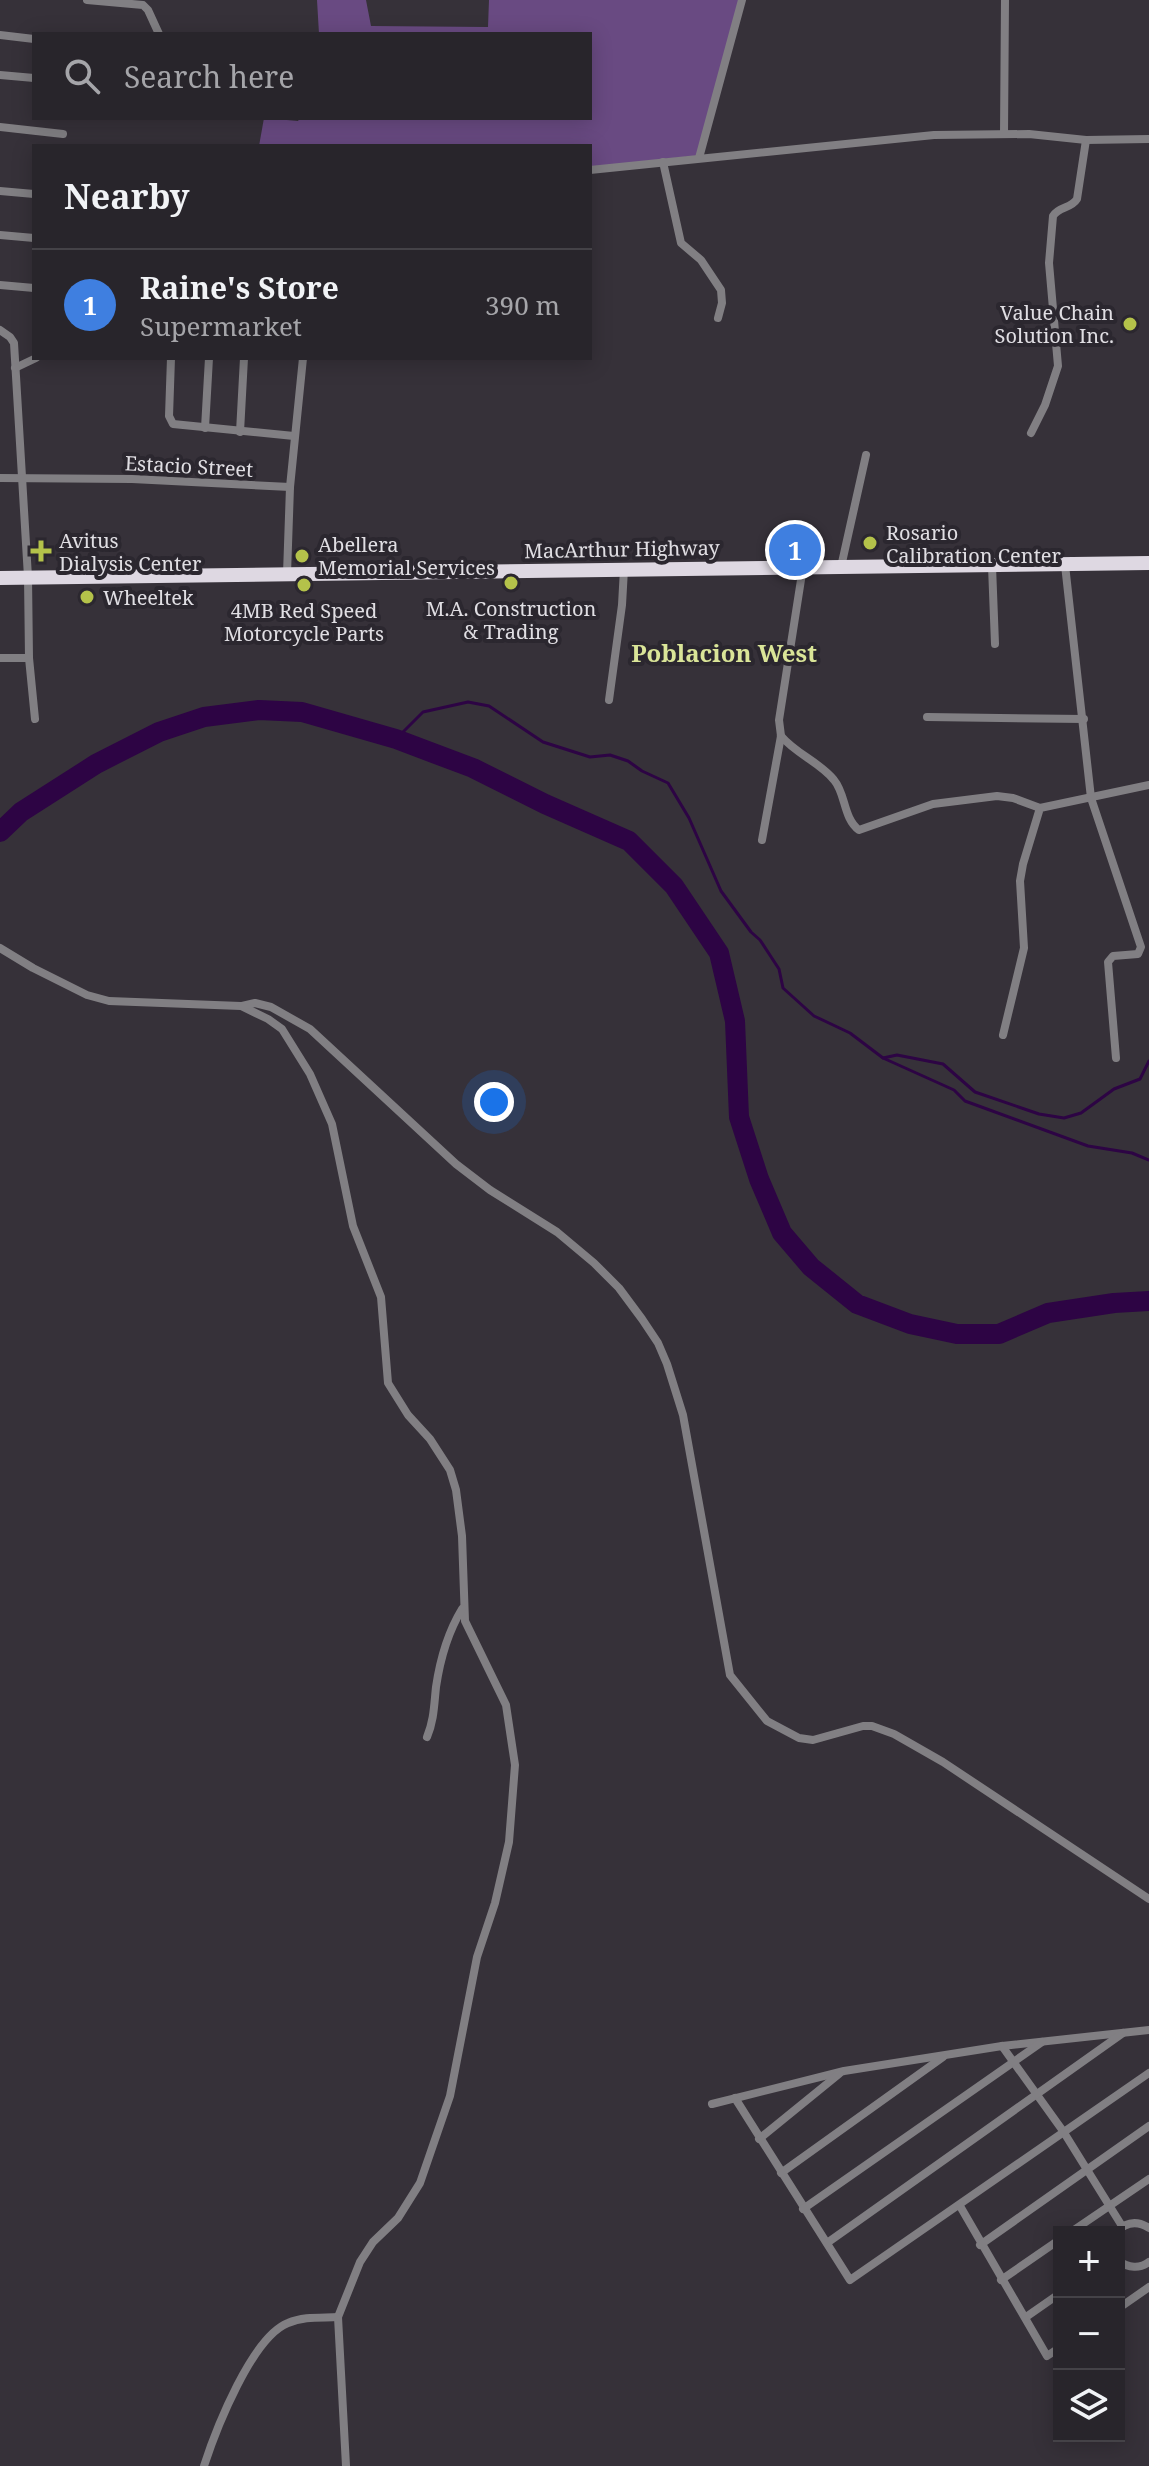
<!DOCTYPE html>
<meta charset="utf-8">
<style>
:root{--surface:#28252b;--page:#343137;--text:#f1f3f6;--muted:#a5a5a9;--line:#444247;--accent:#b4c24a}
body{margin:0;font-family:"Noto Serif",serif;background:var(--page);color:var(--text)}
.controls{position:absolute;right:24px;bottom:24px;display:grid;overflow:hidden;border-radius:0px;box-shadow:0 4px 20px #0003}
.controls button{width:72px;height:72px;display:grid;place-items:center;padding:0;border:0;border-bottom:2px solid var(--line);background:var(--surface);color:var(--text);font:40px sans-serif}
.you{position:absolute;left:494px;top:1102px;width:28px;height:28px;margin:-20px;border:6px solid #fff;border-radius:50%;background:#1a73e8;box-shadow:0 0 0 12px #1a73e833}
.badge{display:grid;place-items:center;width:52px;height:52px;border-radius:50%;background:var(--accent);color:#fff;font-size:26px;font-weight:700}
.pin{position:absolute;translate:-50% -50%;border:4px solid #fff;box-shadow:0 2px 8px #0006}
.list{margin:0;padding:0;list-style:none}
h2{display:flex;justify-content:space-between;align-items:center;height:104px;margin:0;padding:0 32px;font-size:34px}
h2 small{font-size:26px;font-weight:400;color:var(--muted)}
.list li{display:grid;grid-template-columns:52px 1fr auto;gap:24px;align-items:center;box-sizing:border-box;height:112px;padding:0 32px;border-top:2px solid var(--line)}
.list b{display:block;font-size:30px;white-space:nowrap}
.list p{margin:0;font-size:26px;white-space:nowrap;color:var(--muted)}
.list em{font-size:26px;font-style:normal;color:var(--muted)}
.icon{flex:none;width:44px;height:44px;fill:none;stroke:currentColor;stroke-width:2;stroke-linecap:round;stroke-linejoin:round}
.map{position:relative;flex:none;width:1149px;height:2466px;overflow:hidden}
.search{position:absolute;background:var(--surface);box-shadow:0 4px 20px #0003;left:32px;top:32px;width:560px;height:88px;display:flex;align-items:center;gap:20px;box-sizing:border-box;padding:0 28px;border-radius:0px;color:var(--muted);font-size:30px}
.panel{position:absolute;background:var(--surface);box-shadow:0 4px 20px #0003;left:32px;top:144px;width:560px;height:216px;border-radius:0px}
.map>svg:first-child{display:block}
.green{fill:#694a82}
.lines{fill:none;stroke-linecap:round;stroke-linejoin:round}
.stream{stroke:#2d0444;stroke-width:3}
.river{stroke:#2d0444;stroke-width:20}
.minor{stroke:#817f83;stroke-width:8}
.trunk{stroke:#ded8e2;stroke-width:14}
.poi-dot{fill:#b4c24a;stroke:#2b272f;stroke-width:3}
.labels{text-anchor:middle;dominant-baseline:central;stroke-width:8;stroke-linejoin:round;paint-order:stroke}
.poi-label{font-size:20px;fill:#e0dee3;stroke:#2b272f;text-anchor:start}
.street-label{font-size:20px;fill:#e0dee3;stroke:#2b272f}
.quarter-label{font-size:24px;font-weight:bold;fill:#dae598;stroke:#2b272f}
</style>
<div class="map">
<svg width="1149" height="2466" viewBox="0 0 1149 2466">
<rect width="100%" height="100%" fill="#363139"/>
<polygon class="green" points="317,0 366,0 371,26 488,27 489,0 744,0 703,155 590,167 590,146 259,146 264,118 298,121 300,118 590,118 590,34 319,34"/>
<g class="lines">
<g class="stream">
<polyline points="396,739 423,712 468,702 489,706 543,742 590,757 610,755 628,761 642,771 668,783 689,818 721,891 751,932 760,940 779,969 783,988 814,1016 850,1033 883,1058 954,1090 965,1101 1088,1146 1132,1153 1149,1160"/>
<polyline points="883,1058 897,1055 943,1064 975,1092 1039,1114 1064,1118 1081,1113 1114,1089 1140,1079 1149,1061"/>
</g>
<polyline class="river" points="0,832 21,812 96,764 159,732 204,717 259,710 302,712 396,739 473,768 545,804 629,841 674,886 719,953 735,1021 739,1117 759,1179 782,1233 811,1267 857,1304 910,1324 957,1334 999,1334 1048,1313 1114,1303 1149,1301"/>
<g class="minor">
<polyline points="87,0 143,5 148,10 159,34"/>
<polyline points="0,35 34,39"/>
<polyline points="0,75 34,78"/>
<polyline points="0,127 63,134"/>
<polyline points="1004,134 1005,0"/>
<polyline points="699,158 742,0"/>
<polyline points="663,162 681,243 701,260 721,290 722,303 718,318"/>
<polyline points="590,170 934,135 1029,134 1086,140 1149,139"/>
<polyline points="0,191 34,194"/>
<polyline points="0,235 34,238"/>
<polyline points="0,285 34,288"/>
<polyline points="0,330 10,337 14,343 28,577 29,658 35,719"/>
<polyline points="171,358 169,416 173,424 294,436"/>
<polyline points="15,368 36,358"/>
<polyline points="205,428 209,358"/>
<polyline points="240,432 244,358"/>
<path d="M1031,433L1045,405L1058,366L1049,263L1053,216C1059,206 1071,209 1077,199L1086,140"/>
<polyline points="0,478 132,479 290,487"/>
<polyline points="1065,565 1091,798 1141,947 1138,954 1113,956 1108,962 1116,1058"/>
<polyline points="992,566 995,644"/>
<polyline points="841,567 866,455"/>
<polyline points="287,574 290,487 303,358"/>
<polyline points="0,658 29,658"/>
<polyline points="609,700 622,605 624,569"/>
<polyline points="927,717 1084,719"/>
<path d="M781,736C796,754 821,763 834,780C846,794 843,818 859,830L933,804L997,796L1013,798L1040,808"/>
<polyline points="762,840 781,736 779,720 803,567"/>
<polyline points="0,948 33,968 87,995 109,1001 241,1006 268,1019 282,1029 310,1074 332,1124 353,1226 381,1297 388,1383 408,1415 430,1439 450,1470 456,1490 462,1536 465,1621 506,1705 515,1765 509,1842 495,1903 477,1957 450,2096 420,2183 398,2218 373,2242 360,2262 338,2317 346,2466"/>
<polyline points="242,1006 255,1003 271,1007 310,1029 456,1164 490,1190 557,1232 594,1263 619,1288 642,1319 658,1343 667,1364 683,1415 730,1675 767,1721 799,1738 813,1740 863,1726 872,1726 894,1734 943,1762 1149,1899"/>
<polyline points="1003,1035 1024,948 1020,881 1023,864 1040,808 1149,785"/>
<path d="M427,1737C434,1720 434,1706 436,1687C440,1660 448,1632 462,1609"/>
<polyline points="1002,2046 1063,2131 1122,2226"/>
<polyline points="735,2098 850,2280 1149,2073"/>
<polyline points="712,2104 844,2071 1002,2046 1149,2030"/>
<polyline points="759,2139 839,2074"/>
<polyline points="781,2173 943,2057"/>
<polyline points="960,2206 1047,2356 1059,2348"/>
<polyline points="803,2209 1042,2042"/>
<polyline points="1071,2232 1149,2179"/>
<path d="M1116,2232C1126,2222 1137,2220 1149,2228"/>
<polyline points="827,2243 1123,2033"/>
<polyline points="980,2245 1149,2126"/>
<path d="M1119,2261C1128,2268 1140,2269 1149,2262"/>
<polyline points="1001,2280 1059,2240"/>
<polyline points="1119,2308 1149,2287"/>
<polyline points="1026,2317 1059,2294"/>
<path d="M204,2466C216,2429 252,2337 288,2323C304,2316 322,2318 338,2317"/>
</g>
<polyline class="trunk" points="0,578 1149,563"/>
</g>
<g class="poi-dot">
<circle cx="1130" cy="324" r="8"/>
<circle cx="870" cy="543" r="8"/>
<path d="M37 539h8v8h8v8h-8v8h-8v-8h-8v-8h8z"/>
<circle cx="302" cy="556" r="8"/>
<circle cx="511" cy="583" r="8"/>
<circle cx="304" cy="585" r="8"/>
<circle cx="87" cy="597" r="8"/>
</g>
<g class="labels">
<g class="poi-label">
<text x="1114" y="312" text-anchor="end">Value Chain<tspan x="1114" dy="23">Solution Inc.</tspan></text>
<text x="886" y="532">Rosario<tspan x="886" dy="23">Calibration Center</tspan></text>
<text x="59" y="540">Avitus<tspan x="59" dy="23">Dialysis Center</tspan></text>
<text x="318" y="544">Abellera<tspan x="318" dy="23">Memorial Services</tspan></text>
<text x="103" y="597">Wheeltek</text>
<text x="511" y="608" text-anchor="middle">M.A. Construction<tspan x="511" dy="23">&amp; Trading</tspan></text>
<text x="304" y="610" text-anchor="middle">4MB Red Speed<tspan x="304" dy="23">Motorcycle Parts</tspan></text>
</g>
<g class="street-label">
<text transform="translate(189 466) rotate(3)">Estacio Street</text>
<text transform="translate(622 549) rotate(-1)">MacArthur Highway</text>
</g>
<g class="quarter-label">
<text x="724" y="652">Poblacion West</text>
</g>
</g>
</svg>
<div class="controls">
<button>+</button>
<button>−</button>
<button><svg class="icon" aria-label="layers" viewBox="0 0 24 24"><path d="M12 4l9 5-9 5-9-5zM3 14l9 5 9-5"/></svg></button>
</div>
<div class="you"></div>
<div class="pin badge" style="left:795px;top:550px;background:#3f7fe0">1</div>
<div class="search"><svg class="icon" aria-label="search" viewBox="0 0 24 24"><circle cx="10" cy="10" r="6"/><path d="M15 15l6 6"/></svg>Search here</div>
<section class="panel">
<h2>Nearby<small></small></h2>
<ul class="list">
<li><span class="badge" style="background:#3f7fe0">1</span><div><b>Raine's Store</b><p>Supermarket</p></div><em>390 m</em></li>
</ul>
</section>
</div>
